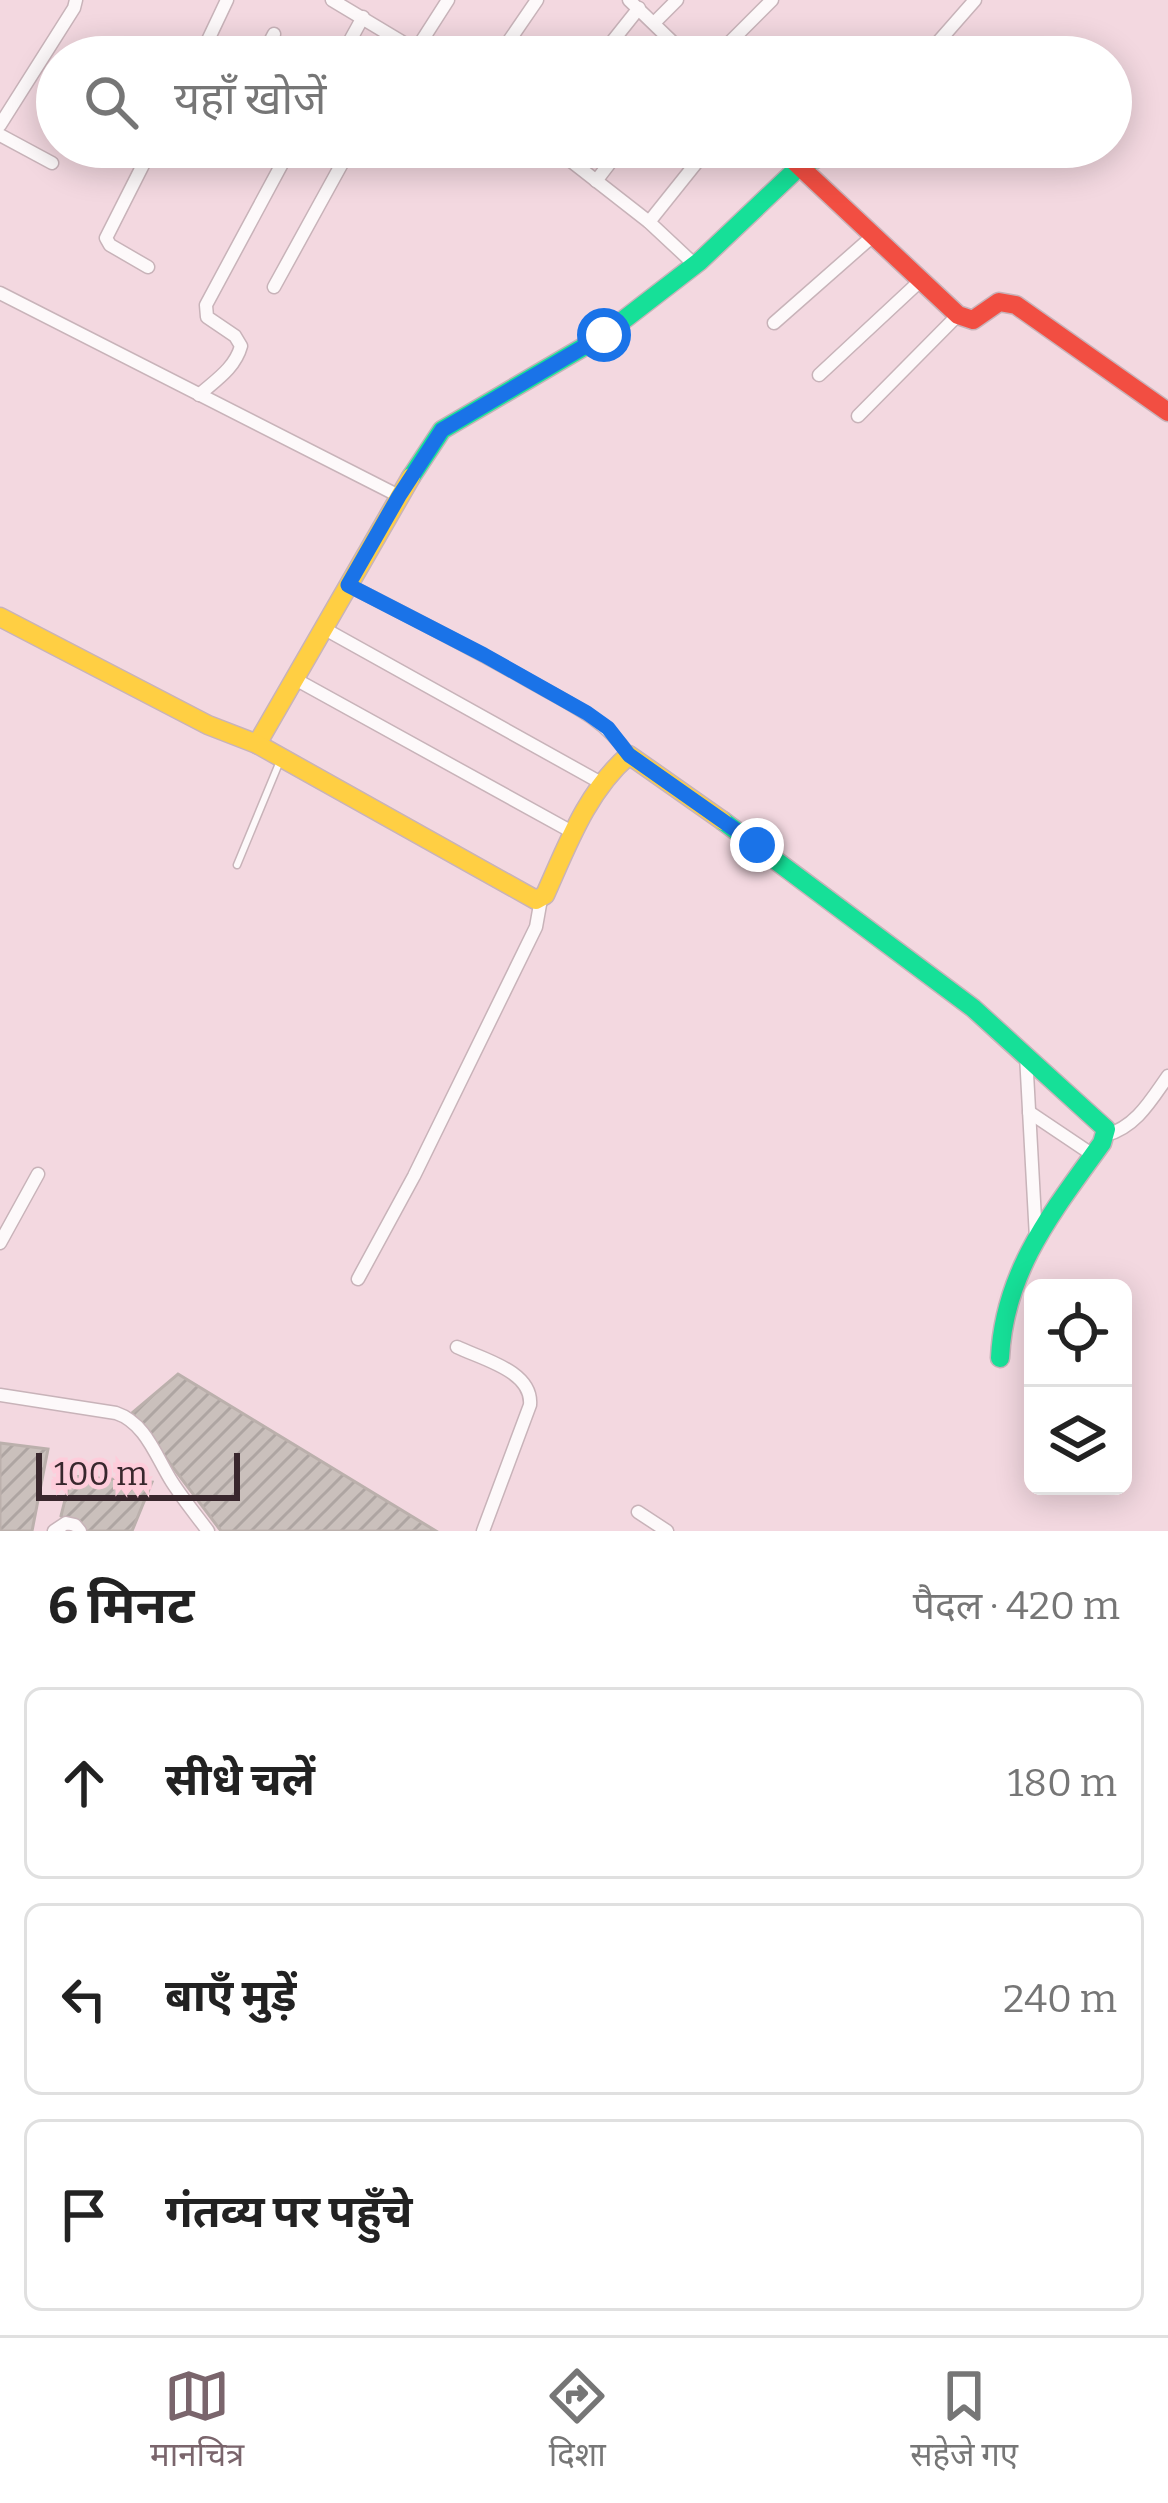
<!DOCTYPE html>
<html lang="hi">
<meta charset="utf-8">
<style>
:root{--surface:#fff;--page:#f2f2f2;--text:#222;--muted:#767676;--line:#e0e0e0;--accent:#7a656c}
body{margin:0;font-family:Bitter,"Noto Sans Devanagari",serif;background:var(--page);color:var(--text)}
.controls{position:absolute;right:36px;bottom:36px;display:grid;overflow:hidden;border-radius:18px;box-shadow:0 6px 30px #0003}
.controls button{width:108px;height:108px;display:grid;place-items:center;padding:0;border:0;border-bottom:3px solid var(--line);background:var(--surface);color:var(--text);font:60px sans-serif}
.scale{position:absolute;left:36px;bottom:30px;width:204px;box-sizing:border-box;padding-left:12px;border:6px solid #39272d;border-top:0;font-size:33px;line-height:42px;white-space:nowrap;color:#39272d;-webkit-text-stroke:9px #fecddb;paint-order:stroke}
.stop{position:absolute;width:36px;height:36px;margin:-27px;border:9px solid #1a73e8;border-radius:50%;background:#fff}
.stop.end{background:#1a73e8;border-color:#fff;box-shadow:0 3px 12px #0008}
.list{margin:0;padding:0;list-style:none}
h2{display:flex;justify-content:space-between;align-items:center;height:156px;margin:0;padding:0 48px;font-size:51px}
h2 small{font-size:39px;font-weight:400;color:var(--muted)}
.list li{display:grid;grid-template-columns:78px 1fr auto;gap:36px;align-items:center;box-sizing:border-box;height:192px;margin:0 24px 24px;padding:0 24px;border:3px solid var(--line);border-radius:18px}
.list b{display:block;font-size:45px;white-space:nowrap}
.list em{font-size:39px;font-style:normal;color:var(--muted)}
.icon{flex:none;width:66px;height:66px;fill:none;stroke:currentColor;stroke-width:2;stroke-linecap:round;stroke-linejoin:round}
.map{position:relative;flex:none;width:1168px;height:1531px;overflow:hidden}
.search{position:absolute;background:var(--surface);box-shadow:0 6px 30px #0003;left:36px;right:36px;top:36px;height:132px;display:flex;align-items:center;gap:30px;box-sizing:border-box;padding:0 42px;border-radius:66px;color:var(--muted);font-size:45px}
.sheet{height:804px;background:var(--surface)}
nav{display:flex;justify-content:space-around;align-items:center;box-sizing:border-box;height:168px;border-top:3px solid var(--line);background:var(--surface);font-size:33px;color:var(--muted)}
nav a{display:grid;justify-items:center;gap:6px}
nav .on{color:var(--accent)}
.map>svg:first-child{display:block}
.building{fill:url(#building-hatch);stroke:#bbb0ac;stroke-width:3}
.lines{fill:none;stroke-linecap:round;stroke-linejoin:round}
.lane-casing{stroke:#c8b3b9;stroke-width:9}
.street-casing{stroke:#c8b3b9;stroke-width:15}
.fast-casing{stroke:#c8b3b9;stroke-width:21}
.slow-casing{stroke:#c8b3b9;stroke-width:21}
.jam-casing{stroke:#c8b3b9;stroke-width:21}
.lane{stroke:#fdf9fa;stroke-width:6}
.street{stroke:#fdf9fa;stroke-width:12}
.fast{stroke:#16e098;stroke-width:18}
.slow{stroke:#ffcf43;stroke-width:18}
.jam{stroke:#f24e42;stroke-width:18}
.route{stroke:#1a73e8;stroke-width:15}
</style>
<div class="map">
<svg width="1168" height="1531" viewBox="0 0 1168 1531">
<defs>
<pattern id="building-hatch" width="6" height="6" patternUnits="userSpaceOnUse" patternTransform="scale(3)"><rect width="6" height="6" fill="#cac0bc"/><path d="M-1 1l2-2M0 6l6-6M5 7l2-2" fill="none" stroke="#aea5a2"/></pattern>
</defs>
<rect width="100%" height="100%" fill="#f3d8e0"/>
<g class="building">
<polygon points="178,1374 436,1531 221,1531 132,1413"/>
<polygon points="0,1443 48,1449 32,1531 0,1531"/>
<polygon points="71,1476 152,1482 132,1531 81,1531 61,1516"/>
</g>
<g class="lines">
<g class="lane-casing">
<polyline id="lane" points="237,865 280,761"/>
</g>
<g class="street-casing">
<g id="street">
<polyline points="332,0 427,57"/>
<polyline points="629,0 688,57"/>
<polyline points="654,23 677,0"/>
<polyline points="416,50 448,0"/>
<polyline points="200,57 227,0"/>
<polyline points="262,57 274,34"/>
<polyline points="341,57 363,17"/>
<polyline points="498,57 537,0"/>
<polyline points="600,57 639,8"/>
<polyline points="715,57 772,0"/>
<polyline points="925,57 975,0"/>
<polyline points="0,125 74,8 76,0"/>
<polyline points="0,135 52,163"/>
<polyline points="553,147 649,222 695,265"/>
<polyline points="596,181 622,147"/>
<polyline points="649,222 709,147"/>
<polyline points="148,267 110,245 106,238 152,147"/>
<polyline points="274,287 351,147"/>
<polyline points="0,293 399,496"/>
<polyline points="774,323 874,235"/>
<polyline points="819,375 919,282"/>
<path d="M199,395C216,380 235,368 241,346L235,336L207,317L206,305L291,147"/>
<polyline points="858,416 958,315"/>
<path d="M348,585C407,615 466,645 524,678C562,700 604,717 629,755"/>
<polyline points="323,628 603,784"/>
<polyline points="295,679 574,833"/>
<polyline points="1026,1055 1036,1238"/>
<polyline points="1029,1112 1093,1155"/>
<path d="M1106,1135C1136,1127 1151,1100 1168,1076"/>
<polyline points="0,1243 38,1174"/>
<polyline points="358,1279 414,1176 536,927 541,899"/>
<path d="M457,1347C482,1359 533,1371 530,1405L483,1531"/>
<path d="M0,1395L116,1413C146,1423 156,1457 172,1482C183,1499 196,1515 208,1531"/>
<polyline points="638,1512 667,1531"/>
<polyline points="54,1531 66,1523 75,1525 80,1531"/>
</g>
</g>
<g class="fast-casing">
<g id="fast">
<polyline points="411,477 442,430 604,335 700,261 799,167 839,147"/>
<path d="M723,821L973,1008L1106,1129L1102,1143C1053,1211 1004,1271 1000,1358"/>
</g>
</g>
<g class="slow-casing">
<g id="slow">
<polyline points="0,617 208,725 257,744 411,477"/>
<path d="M257,744L536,900L545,895C567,846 587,791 629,755L723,821"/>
</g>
</g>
<g class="jam-casing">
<polyline id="jam" points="779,147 958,315 973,320 999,302 1016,305 1168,412"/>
</g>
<use href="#lane" class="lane"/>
<use href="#street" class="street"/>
<use href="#fast" class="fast"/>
<use href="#slow" class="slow"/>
<use href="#jam" class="jam"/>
</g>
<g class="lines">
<polyline class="route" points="604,335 442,430 399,496 348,585 484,655 587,713 608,728 629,755 757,845"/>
</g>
</svg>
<div class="controls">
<button><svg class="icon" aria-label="locate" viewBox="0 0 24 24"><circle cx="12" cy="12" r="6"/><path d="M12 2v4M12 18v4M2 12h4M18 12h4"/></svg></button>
<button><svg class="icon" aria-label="layers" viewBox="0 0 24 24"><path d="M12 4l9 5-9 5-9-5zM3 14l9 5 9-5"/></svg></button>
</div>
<div class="scale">100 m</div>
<div class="stop" style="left:604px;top:335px"></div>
<div class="stop end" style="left:757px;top:845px"></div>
<div class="search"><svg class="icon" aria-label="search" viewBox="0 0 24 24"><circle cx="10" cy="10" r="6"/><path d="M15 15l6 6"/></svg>यहाँ खोजें</div>
</div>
<section class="sheet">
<h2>6 मिनट<small>पैदल · 420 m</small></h2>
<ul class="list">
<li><svg class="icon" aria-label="ahead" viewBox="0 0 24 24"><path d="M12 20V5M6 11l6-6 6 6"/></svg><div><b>सीधे चलें</b></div><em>180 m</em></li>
<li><svg class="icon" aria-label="left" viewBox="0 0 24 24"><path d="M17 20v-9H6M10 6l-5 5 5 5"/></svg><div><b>बाएँ मुड़ें</b></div><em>240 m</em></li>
<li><svg class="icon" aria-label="arrive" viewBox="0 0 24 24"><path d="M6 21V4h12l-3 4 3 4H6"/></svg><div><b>गंतव्य पर पहुँचे</b></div></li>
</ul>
</section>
<nav>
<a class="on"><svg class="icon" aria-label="map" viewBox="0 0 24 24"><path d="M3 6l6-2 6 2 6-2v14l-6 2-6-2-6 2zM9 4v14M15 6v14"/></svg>मानचित्र</a>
<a><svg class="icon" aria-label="directions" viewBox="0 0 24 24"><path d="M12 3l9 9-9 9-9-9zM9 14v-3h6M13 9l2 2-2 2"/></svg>दिशा</a>
<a><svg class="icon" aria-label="saved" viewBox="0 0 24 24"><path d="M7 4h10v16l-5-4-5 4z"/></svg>सहेजे गए</a>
</nav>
